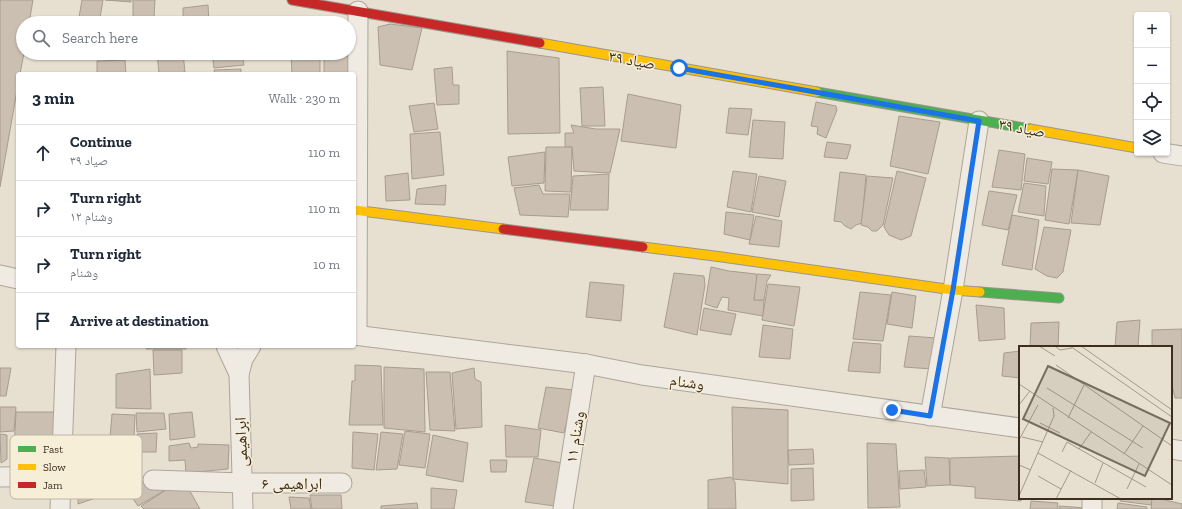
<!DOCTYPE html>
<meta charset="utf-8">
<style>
:root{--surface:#fff;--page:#f6f6f7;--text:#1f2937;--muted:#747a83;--line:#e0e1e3}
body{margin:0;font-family:"Zilla Slab","Noto Naskh Arabic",serif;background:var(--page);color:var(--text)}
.controls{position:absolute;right:12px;top:12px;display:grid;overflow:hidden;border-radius:4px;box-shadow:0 1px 3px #0004}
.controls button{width:36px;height:36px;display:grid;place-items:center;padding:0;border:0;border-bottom:1px solid var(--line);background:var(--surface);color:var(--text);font:20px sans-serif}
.stop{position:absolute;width:12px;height:12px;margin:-9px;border:3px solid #1a73e8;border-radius:50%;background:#fff}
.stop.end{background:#1a73e8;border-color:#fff;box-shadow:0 1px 4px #0008}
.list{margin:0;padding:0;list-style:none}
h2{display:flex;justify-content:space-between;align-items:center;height:52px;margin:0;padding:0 16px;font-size:17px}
h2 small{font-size:13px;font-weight:400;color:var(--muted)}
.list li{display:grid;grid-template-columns:26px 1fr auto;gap:12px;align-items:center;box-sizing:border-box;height:56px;padding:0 16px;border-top:1px solid var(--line)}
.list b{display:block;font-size:15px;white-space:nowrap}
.list p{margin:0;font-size:13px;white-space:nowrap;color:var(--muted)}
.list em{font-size:13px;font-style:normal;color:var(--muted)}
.icon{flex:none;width:22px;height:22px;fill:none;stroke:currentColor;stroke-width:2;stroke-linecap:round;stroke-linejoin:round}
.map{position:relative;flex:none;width:1182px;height:509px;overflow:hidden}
.search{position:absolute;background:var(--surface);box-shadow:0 1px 3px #0004;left:16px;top:16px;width:340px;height:44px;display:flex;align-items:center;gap:10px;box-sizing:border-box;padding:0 14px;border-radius:22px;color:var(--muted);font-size:15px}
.panel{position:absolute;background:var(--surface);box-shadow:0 1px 3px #0004;left:16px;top:72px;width:340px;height:276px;border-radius:4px}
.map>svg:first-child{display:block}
.building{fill:#cbbfb2;stroke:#a89c90}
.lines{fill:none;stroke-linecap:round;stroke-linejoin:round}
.street-casing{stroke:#ada599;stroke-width:21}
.fast-casing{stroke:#9c958a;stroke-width:11}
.slow-casing{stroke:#9c958a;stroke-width:11}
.jam-casing{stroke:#9c958a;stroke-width:11}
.street{stroke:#efebe3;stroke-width:19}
.fast{stroke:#4caf50;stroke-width:9}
.slow{stroke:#ffc107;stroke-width:9}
.jam{stroke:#c62828;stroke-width:9}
.route{stroke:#1a73e8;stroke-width:5}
.labels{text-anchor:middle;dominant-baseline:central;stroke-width:3;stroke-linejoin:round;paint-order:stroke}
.street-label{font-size:16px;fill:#3d2e20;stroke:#f7eed8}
.inset-road{fill:none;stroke:#a3998a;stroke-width:1}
.view{fill:#786c5e;fill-opacity:0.15;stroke:#786c5e;stroke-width:2}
.inset-edge{fill:none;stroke:#3d2e20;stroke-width:2}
.key{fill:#f7eed8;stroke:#bfb4a1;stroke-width:1}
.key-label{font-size:11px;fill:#3d2e20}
</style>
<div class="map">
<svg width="1182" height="509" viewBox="0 0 1182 509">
<rect width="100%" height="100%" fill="#e7e0d1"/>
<g class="building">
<polygon points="0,0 33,0 29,23 23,23 24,53 20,74 18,74 18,85 0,187"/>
<polygon points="82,0 103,0 100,18 79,17"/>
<polygon points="105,0 131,0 131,2"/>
<polygon points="133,0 155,0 154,17 133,18"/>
<polygon points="208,5 209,23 183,23 183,8"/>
<polygon points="106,17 149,18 152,23 106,23"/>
<polygon points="239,17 239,23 210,23 210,18"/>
<polygon points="390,24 422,28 412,70 380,65 378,27"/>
<polygon points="507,51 559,58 560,133 508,134"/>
<polygon points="115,53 154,53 153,55 116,57"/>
<polygon points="157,53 183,53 185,72 171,74 159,74"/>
<polygon points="184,53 212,53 212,55 184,56"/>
<polygon points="212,53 242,53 244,65 214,68"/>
<polygon points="291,53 320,53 320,74 292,74"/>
<rect x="324" y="56" width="26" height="18"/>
<polygon points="125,60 126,74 97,74 97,61"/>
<polygon points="452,67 453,85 459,85 459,104 437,105 434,69"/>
<polygon points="241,69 241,74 215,74 214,70"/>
<polygon points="603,87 605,126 582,126 580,88"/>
<polygon points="628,94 681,105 676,148 621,141"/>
<polygon points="816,102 836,106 837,110 826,138 817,134 818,127 811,126"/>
<polygon points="434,103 438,129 414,132 409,106"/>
<polygon points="729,108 752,109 748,135 726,133"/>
<polygon points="899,116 940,122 928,174 890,166"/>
<polygon points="753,120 785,122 783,159 749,157"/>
<polygon points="571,125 596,129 620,129 610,173 574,171 572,147 565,147 565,133 574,133"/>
<polygon points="440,132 444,175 412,179 410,134"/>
<polygon points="827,142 851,145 847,159 824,157"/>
<polygon points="546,147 572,147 571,192 545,191"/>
<polygon points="999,150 1025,154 1021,190 992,187"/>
<polygon points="545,152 544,183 512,186 508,157"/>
<polygon points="1027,158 1052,162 1048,184 1024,181"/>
<polygon points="1052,169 1078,170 1069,224 1045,220"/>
<polygon points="1078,170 1109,176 1100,225 1071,223"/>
<polygon points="733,171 757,174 751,212 727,207"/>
<polygon points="897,171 926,178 911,236 901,240 889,235 884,227"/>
<polygon points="840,172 866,175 862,223 856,225 851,229 845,226 841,222 834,221"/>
<polygon points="408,173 410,200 386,201 385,176"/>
<polygon points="609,174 608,210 570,210 573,176"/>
<polygon points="759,176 786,181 779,217 752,212"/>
<polygon points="867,176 893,178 883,225 877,231 872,231 868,227 861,225"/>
<polygon points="1024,183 1046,186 1044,216 1018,212"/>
<polygon points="446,185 445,205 415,204 417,189"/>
<polygon points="539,185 543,194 570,194 568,217 520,215 514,188"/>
<polygon points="989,191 1017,195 1008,230 982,225"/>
<polygon points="726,212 754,215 750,240 724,234"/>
<polygon points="1012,215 1039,220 1032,270 1002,265"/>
<polygon points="756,216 782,221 779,247 749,244"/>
<polygon points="1044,227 1071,230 1063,272 1057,278 1047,276 1035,269"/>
<polygon points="711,267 729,271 756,274 757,278 754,300 764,300 763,316 728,310 729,298 722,297 717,308 705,304"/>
<polygon points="674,273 704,276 705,285 697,335 664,327"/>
<polygon points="757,274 771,275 767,281 764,300 754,300"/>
<polygon points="590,282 624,285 621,321 586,317"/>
<polygon points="768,284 800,287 794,326 762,320"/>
<polygon points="860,292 891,295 883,341 853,339"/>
<polygon points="892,292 916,296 912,328 887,324"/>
<polygon points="976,305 1004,308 1005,339 979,341"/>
<polygon points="704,308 736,314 731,335 700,330"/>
<polygon points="1140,320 1138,347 1115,347 1117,322"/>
<polygon points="1059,322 1058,347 1030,347 1031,323"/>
<polygon points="763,325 793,329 790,359 759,357"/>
<polygon points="1182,329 1182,398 1175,398 1172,385 1171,384 1171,347 1152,347 1152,330"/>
<polygon points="909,336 936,338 932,369 904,367"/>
<polygon points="853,342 881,344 880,373 848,371"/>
<polygon points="147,346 186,346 186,349 146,349"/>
<polygon points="153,350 182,350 182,373 154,375"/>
<polygon points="1020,351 1020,378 1002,376 1004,353"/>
<polygon points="355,365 381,366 383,425 349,425 352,381 355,381"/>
<polygon points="384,367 424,369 425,432 384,428"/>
<polygon points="0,368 11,368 6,396 0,396"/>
<polygon points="474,368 475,379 481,382 482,427 456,429 452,373"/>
<polygon points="150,369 151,409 116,408 116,374"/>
<polygon points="426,372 450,372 455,431 430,430"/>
<polygon points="546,387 574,390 564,433 538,428"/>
<polygon points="0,407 16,407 14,431 0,432"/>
<polygon points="732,407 788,410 788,484 733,479"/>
<polygon points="16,412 54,412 54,452 14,450"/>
<polygon points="192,412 195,437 170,440 169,414"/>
<polygon points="136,413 164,413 166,429 137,432"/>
<polygon points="112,414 135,415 134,438 110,438"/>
<polygon points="505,425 541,430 538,457 506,457"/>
<polygon points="405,431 430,434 425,468 399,465"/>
<polygon points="353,432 378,434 374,470 352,468"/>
<polygon points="381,432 403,434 397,469 376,470"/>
<polygon points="157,433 156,452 137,452 137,434"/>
<polygon points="0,434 7,435 7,459 1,463"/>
<polygon points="433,435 468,443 463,482 426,475"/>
<polygon points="189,443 191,448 198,447 198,444 229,445 228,469 186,473 185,460 169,461 169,446"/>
<polygon points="867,443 896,444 900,507 868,508"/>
<polygon points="813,449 814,464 789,465 788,450"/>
<polygon points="1020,456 1021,501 975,498 975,487 950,485 950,458"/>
<polygon points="925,457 949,458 950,485 927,486"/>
<polygon points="534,458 563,463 555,506 525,502"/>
<polygon points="490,460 507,460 506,472 491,472"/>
<polygon points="113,467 113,492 78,504 78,468"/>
<polygon points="813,468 814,500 791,501 791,469"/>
<polygon points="924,470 926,487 900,489 899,471"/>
<polygon points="731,477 735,482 736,509 708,509 708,480"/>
<polygon points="160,479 167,489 138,506 123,484"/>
<polygon points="183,479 200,509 144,509 141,506"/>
<polygon points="431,488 457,490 454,509 431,509"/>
<polygon points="310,495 341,495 342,509 312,509"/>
<polygon points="289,497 309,498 311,509 291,509"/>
<polygon points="1121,498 1152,498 1151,505 1120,501"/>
<polygon points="1152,498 1157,498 1182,504 1182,509 1151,509"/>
<polygon points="1031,501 1058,503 1057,509 1030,509"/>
<polygon points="417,503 418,509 381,509 381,506"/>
<polygon points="1118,503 1147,507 1147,509 1117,509"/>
<polygon points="1059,506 1086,508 1086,509 1059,509"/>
</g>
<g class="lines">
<g class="street-casing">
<g id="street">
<polyline points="1163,153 1182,156"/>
<polyline points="0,275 18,279"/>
<polyline points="354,335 586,364 642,375 1020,428"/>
<polyline points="357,335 358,11"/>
<polyline points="226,346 239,374"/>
<polyline points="930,416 953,290 979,121"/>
<polyline points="1171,449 1182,451"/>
<polyline points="0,477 61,476"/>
<polyline points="153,480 242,483 342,483"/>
<polyline points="60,509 66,346"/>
<polyline points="243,509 239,374 243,359 251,346"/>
<polyline points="563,509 586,364"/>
<polyline points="1092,509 1092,498"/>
</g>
</g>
<g class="fast-casing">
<g id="fast">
<polyline points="817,92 1030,129"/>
<polyline points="980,292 1059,298"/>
</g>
</g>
<g class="slow-casing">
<g id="slow">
<polyline points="540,43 817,92"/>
<polyline points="1030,129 1137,148"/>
<polyline points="354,210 503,229"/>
<polyline points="643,247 722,257 953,290 980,292"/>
</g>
</g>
<g class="jam-casing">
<g id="jam">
<polyline points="292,0 540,43"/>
<polyline points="503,229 643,247"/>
</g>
</g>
<use href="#street" class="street"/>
<use href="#fast" class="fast"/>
<use href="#slow" class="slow"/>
<use href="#jam" class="jam"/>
</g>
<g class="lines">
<polyline class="route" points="679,68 979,121 953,290 930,416 892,410"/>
</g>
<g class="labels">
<g class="street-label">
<text transform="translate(632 60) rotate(10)">صیاد ۳۹</text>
<text transform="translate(1022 128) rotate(10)">صیاد ۳۹</text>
<text transform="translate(687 382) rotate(8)">وشنام</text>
<text transform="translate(575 437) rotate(-81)">وشنام ۱۱</text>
<text transform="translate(241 442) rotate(-92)">ابراهیمی</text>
<text x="292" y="483">ابراهیمی ۶</text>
</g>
</g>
<g transform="translate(1019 346)">
<rect width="153" height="153" fill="#e7e0d1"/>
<path class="inset-road" d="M20,0L36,10M36,0L41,4L53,2M51,0L153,71M62,0L153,64M37,19L153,100M0,38L153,139M28,42L124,102M0,59L11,45M49,72L65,39M21,77L41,87M3,91L24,96M0,94L19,59M60,103L72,86M43,106L48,96L127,141M19,107L102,153M105,108L124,80M0,119L12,124M19,130L42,143M76,137L84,117M108,143L120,118M0,150L35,70L34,62M37,153L52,124"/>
<path class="view" d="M29,20L151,77L126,130L4,73Z"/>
<rect width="153" height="153" class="inset-edge"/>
</g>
<rect x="10" y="435" width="132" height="64" rx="6" class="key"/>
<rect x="18" y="446" width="18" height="6" fill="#4caf50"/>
<rect x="18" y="464" width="18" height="6" fill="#ffc107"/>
<rect x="18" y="482" width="18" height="6" fill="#c62828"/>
<g class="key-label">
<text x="43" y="453">Fast</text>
<text x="43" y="471">Slow</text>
<text x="43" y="489">Jam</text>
</g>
</svg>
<div class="controls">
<button>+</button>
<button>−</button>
<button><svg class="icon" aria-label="locate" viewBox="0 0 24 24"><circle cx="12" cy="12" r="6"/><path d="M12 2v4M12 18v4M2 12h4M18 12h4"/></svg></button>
<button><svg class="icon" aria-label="layers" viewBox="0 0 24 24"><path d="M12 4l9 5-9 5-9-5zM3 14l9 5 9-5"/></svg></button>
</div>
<div class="stop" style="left:679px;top:68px"></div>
<div class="stop end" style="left:892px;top:410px"></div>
<div class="search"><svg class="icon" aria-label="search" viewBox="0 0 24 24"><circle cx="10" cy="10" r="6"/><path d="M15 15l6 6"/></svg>Search here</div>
<section class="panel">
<h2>3 min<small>Walk · 230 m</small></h2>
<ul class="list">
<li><svg class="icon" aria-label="ahead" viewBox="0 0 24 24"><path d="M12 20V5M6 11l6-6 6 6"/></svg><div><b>Continue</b><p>صیاد ۳۹</p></div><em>110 m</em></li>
<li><svg class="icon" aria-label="right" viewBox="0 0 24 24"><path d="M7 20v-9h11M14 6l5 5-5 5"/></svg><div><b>Turn right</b><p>وشنام ۱۲</p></div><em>110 m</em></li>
<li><svg class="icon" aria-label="right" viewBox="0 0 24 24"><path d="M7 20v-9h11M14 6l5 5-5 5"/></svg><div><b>Turn right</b><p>وشنام</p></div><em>10 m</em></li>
<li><svg class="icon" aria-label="arrive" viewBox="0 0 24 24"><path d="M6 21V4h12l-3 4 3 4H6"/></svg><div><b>Arrive at destination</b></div></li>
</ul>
</section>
</div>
